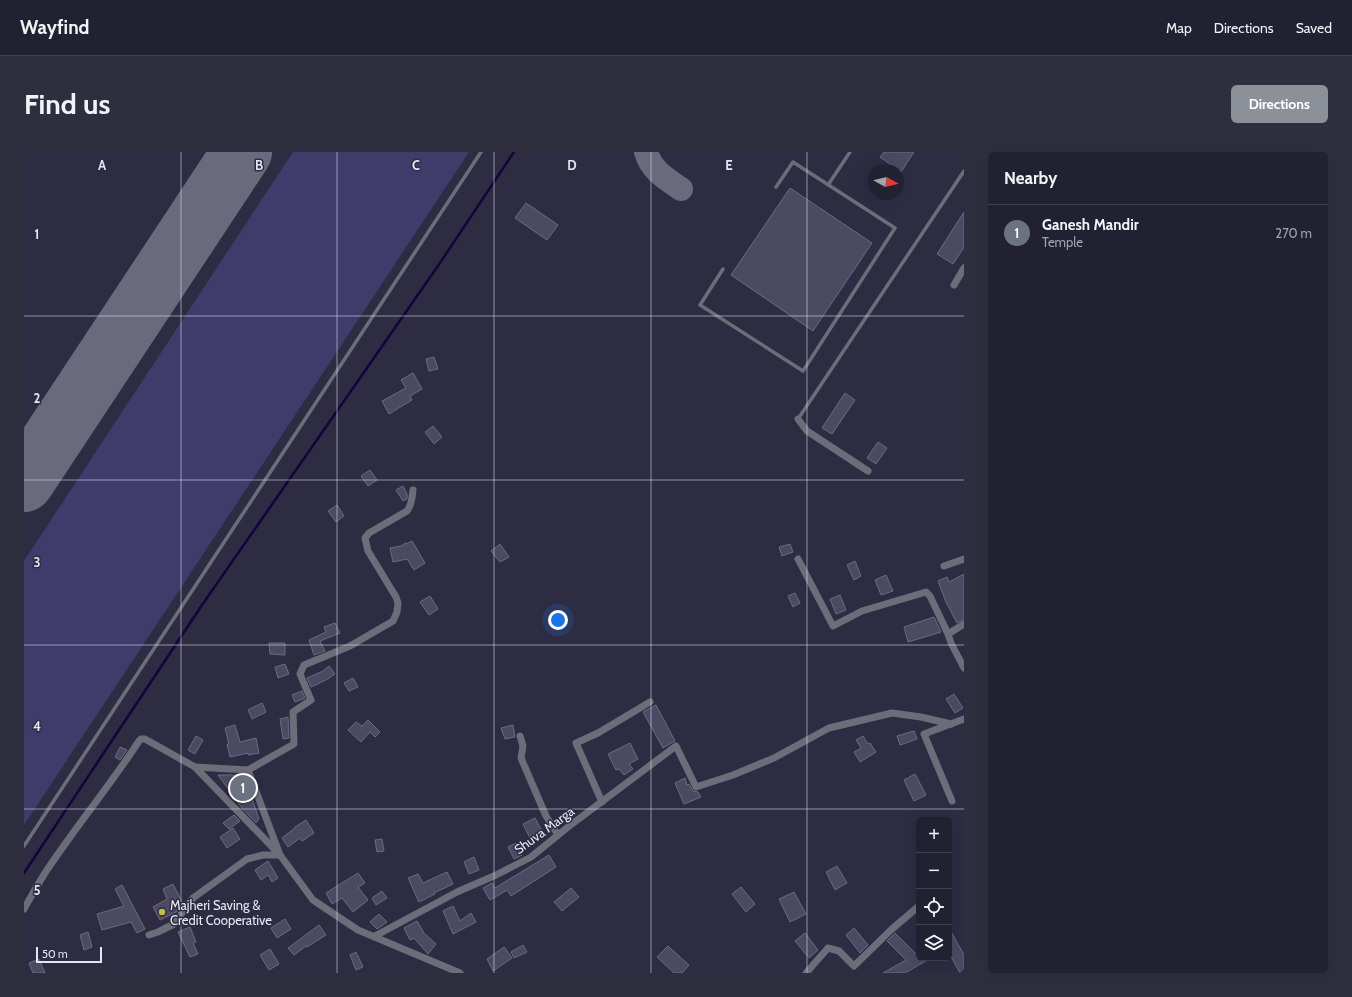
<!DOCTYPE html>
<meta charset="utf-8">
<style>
:root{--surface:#222132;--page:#2e2e3e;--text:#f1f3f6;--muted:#a2a3ac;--line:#3f3e4d;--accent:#8c9099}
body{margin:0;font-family:Cabin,sans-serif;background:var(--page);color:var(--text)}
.controls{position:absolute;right:12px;bottom:12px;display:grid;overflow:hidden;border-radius:6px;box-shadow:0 4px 16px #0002}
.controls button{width:36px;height:36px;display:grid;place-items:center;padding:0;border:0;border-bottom:1px solid var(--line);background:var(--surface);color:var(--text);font:20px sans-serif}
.compass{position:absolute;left:844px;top:12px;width:36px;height:36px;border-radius:50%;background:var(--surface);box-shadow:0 4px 16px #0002;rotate:98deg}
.scale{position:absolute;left:12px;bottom:10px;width:66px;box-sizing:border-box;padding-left:4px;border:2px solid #e5e5f4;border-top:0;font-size:11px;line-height:14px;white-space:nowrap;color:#e5e5f4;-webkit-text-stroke:3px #2e2c43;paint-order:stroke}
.you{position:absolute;left:534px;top:468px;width:14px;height:14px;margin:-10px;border:3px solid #fff;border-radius:50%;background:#1a73e8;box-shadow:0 0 0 6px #1a73e833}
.badge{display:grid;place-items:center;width:26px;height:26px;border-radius:50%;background:var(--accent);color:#fff;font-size:13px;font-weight:700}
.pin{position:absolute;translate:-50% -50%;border:2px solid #fff;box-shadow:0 1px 4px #0006}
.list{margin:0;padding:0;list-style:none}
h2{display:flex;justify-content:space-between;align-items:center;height:52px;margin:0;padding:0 16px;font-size:17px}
h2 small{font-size:13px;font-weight:400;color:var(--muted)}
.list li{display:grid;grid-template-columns:26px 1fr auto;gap:12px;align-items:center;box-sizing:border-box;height:56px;padding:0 16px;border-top:1px solid var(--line)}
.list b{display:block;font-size:15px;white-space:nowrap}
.list p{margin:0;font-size:13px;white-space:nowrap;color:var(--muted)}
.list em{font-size:13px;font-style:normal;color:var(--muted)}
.icon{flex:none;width:22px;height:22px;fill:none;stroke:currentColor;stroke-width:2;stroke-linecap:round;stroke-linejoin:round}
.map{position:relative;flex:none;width:940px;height:821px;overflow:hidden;border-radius:6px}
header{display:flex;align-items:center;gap:24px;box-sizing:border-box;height:56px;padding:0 20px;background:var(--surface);border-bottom:1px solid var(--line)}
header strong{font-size:19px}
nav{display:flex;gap:22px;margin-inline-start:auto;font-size:14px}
.intro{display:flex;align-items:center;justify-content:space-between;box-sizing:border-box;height:96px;padding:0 24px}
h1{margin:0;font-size:28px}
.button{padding:10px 18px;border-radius:6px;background:var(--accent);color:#fff;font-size:14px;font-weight:700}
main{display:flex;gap:24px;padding:0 24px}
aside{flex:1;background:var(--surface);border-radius:6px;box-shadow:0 4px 16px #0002}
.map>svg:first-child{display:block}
.green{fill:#403b6a}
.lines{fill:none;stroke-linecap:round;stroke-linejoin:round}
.stream{stroke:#14033c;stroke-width:2.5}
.taxiway{stroke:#6a697d;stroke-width:24}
.runway{stroke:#6a697d;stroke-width:60}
.building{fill:#4b4a62;stroke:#6b6a84}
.lane{stroke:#6d6d79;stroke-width:3.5}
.street{stroke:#6d6d79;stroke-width:7}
.grid{fill:none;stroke:#e5e5f4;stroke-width:1;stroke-opacity:0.55}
.poi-dot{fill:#c2bd3f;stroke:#2e2c43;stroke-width:1.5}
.labels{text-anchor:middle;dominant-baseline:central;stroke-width:3;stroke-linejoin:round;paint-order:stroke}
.street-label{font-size:13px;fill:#e5e5f4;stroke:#2e2c43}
.poi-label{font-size:13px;fill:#e5e5f4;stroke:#2e2c43;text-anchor:start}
.grid-label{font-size:13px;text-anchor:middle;font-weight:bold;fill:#e5e5f4;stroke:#2e2c43;stroke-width:3;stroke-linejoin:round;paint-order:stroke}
</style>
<header>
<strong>Wayfind</strong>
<nav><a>Map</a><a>Directions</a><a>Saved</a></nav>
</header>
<div class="intro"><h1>Find us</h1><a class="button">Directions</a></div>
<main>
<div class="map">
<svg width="940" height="821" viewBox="0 0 940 821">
<rect width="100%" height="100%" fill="#2e2c43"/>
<polygon class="green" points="269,0 445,0 0,673 0,409"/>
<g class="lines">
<polyline class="stream" points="0,721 178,453 416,111 490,0"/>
<path class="taxiway" d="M622,0C627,18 642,27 657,37"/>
<polyline class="runway" points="0,330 218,0"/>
</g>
<g class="building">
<polygon points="860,0 890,0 877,20 856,5"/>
<polygon points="766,36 848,91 789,179 707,123"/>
<polygon points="502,51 534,73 523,88 491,66"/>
<polygon points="940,60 940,95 929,112 913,102"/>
<polygon points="410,205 414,217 405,219 402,207"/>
<polygon points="389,221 398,237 386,244 388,248 365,262 358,249 382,236 377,228"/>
<polygon points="821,241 831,248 808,282 798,276"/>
<polygon points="409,274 418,285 410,292 401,280"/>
<polygon points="854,290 863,296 852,312 843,306"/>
<polygon points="346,318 353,328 344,334 337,324"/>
<polygon points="379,334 383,342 383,347 379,349 372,338"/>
<polygon points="313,353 320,364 312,370 304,359"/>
<polygon points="388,389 401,411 390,418 383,407 369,410 366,396 377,394 382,391 382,392"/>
<polygon points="476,392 485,405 476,410 467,399"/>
<polygon points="766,392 769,400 758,404 755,395"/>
<polygon points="831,409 837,424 830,428 823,413"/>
<polygon points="940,422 940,467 933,471 922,450 914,429 923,425 925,430"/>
<polygon points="862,423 869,439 857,443 851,428"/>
<polygon points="771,441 776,451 769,455 764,444"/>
<polygon points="816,443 822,458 812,462 806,447"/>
<polygon points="406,444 414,457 405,463 396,450"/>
<polygon points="910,465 917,480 884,490 880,475"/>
<polygon points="311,471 316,481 296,489 301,499 290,503 285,488 302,480 300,475"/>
<polygon points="245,491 261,491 261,503 246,502"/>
<polygon points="261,512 265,522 254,526 251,515"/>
<polygon points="305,514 311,522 302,528 287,535 283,526 299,519"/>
<polygon points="329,526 334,535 325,539 320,531"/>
<polygon points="278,539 281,546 271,550 268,543"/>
<polygon points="930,542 939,556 931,561 922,547"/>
<polygon points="238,551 242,560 228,567 224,558"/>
<polygon points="632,553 651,589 639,596 619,560"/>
<polygon points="264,565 265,586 259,587 256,567"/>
<polygon points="344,568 356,580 351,585 346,580 337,590 324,578 332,570 338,574"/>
<polygon points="211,573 216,590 232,586 235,601 224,603 224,601 206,605 203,592 205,592 201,576"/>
<polygon points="489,573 491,585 481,587 477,576"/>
<polygon points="890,579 893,587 876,593 873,584"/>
<polygon points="172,584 179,588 171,602 164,598"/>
<polygon points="839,584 844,592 846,591 852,600 836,610 830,600 837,596 832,588"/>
<polygon points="606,591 614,607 605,612 609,617 600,623 595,617 592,618 584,602"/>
<polygon points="96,595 103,598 96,608 91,605"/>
<polygon points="891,622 902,643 890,649 880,628"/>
<polygon points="194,623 220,623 235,667 232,671 218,656"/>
<polygon points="661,626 663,633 665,632 669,639 674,640 677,645 660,652 651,631"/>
<polygon points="210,663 216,669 205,677 199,671"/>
<polygon points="511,666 519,681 507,688 499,672"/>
<polygon points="282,668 290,681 278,689 276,686 264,695 258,686 271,676 271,675"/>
<polygon points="209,676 216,687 203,696 196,685"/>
<polygon points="358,687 360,699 353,700 351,688"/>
<polygon points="492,691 498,703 490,707 484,695"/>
<polygon points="525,703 532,715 487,744 483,738 466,748 459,736 468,731 471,736"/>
<polygon points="450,705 455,718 445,722 440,710"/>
<polygon points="244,709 254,726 248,730 244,723 237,728 231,718"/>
<polygon points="813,714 823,731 811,738 802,720"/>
<polygon points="423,720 429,732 410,741 411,742 395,750 384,726 394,722 399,731"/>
<polygon points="334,721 341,731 334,735 344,748 329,760 318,746 308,752 302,741"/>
<polygon points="149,732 159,752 154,759 136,768 129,755 143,747 139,737"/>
<polygon points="98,733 121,777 113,781 107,770 78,778 73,762 100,754 91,737"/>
<polygon points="717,735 731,752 722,760 708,742"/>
<polygon points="547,736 555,745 538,759 530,750"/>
<polygon points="358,739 363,746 352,753 348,746"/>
<polygon points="770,740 782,762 766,770 755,747"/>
<polygon points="429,754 436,769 447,761 452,770 429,782 419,759"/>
<polygon points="355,762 363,770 353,777 346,770"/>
<polygon points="261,767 267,777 253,786 247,776"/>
<polygon points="393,769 400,781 412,792 404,802 390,786 386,788 380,776"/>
<polygon points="295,773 302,783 283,795 282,794 270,803 264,796"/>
<polygon points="166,775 172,790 169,791 174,802 166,805 154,780"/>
<polygon points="830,776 844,793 836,801 822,783"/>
<polygon points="925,776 940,803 940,821 936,821 925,801"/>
<polygon points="64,780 68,795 60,798 56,783"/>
<polygon points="781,781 794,798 785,806 771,789"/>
<polygon points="871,781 892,802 895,801 895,806 907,806 881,821 859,821 882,808 863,789"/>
<polygon points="499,793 503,800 490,806 487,800"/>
<polygon points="644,794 665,813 658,821 650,821 633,805"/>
<polygon points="480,795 488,806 469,819 463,807"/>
<polygon points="246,797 255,812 245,818 236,803"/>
<polygon points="332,800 339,815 332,818 326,803"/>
<polygon points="15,807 21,821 9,821 5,811"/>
</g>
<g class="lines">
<g class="lane">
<polyline points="804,33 826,0"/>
<polyline points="699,117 676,153 779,219 871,76 769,10 752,35"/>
<polyline points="774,267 940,19"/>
<polyline points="0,694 457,0"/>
</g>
<g class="street">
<polyline points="930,133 940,116"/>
<polyline points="774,267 783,279 844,319"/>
<polyline points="774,407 809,474 838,459 902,440 906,444 924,482 940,472"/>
<polyline points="920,414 940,407"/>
<polyline points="924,482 927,491 940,516"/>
<polyline points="496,584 499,594 497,606 522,664 534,683"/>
<path d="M224,618L270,592L269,560L287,548L276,522L280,513L326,494L369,469L373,460L374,451L372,445L344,399L341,386L345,381L383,359C388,353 388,345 389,338"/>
<polyline points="928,649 900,582 940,567"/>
<polyline points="578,650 552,591 574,581 626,550"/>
<path d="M0,757C8,743 16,728 25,715C54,672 87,632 115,589L117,587H121L171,615L224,618L256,703L289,748L334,778L436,821"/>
<polyline points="125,783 134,780 150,772 169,746 223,707 239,703 256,703 171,615"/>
<polyline points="351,784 433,740 472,723 507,705 544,675 652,594 672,635 709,623 750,606 805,576 868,561 897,565 927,572"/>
<polyline points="782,821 804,796 815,799 830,814 868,777 895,754"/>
</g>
</g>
<path class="grid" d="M157,0V821M313,0V821M470,0V821M627,0V821M783,0V821M0,164H940M0,328H940M0,493H940M0,657H940"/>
<circle class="poi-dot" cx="138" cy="760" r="4"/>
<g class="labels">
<g class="street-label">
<text transform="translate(520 678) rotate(-36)">Shuva Marga</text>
</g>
<g class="poi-label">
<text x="146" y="753">Majheri Saving &amp;<tspan x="146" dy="15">Credit Cooperative</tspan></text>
</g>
</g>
<g class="grid-label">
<text x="78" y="18">A</text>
<text x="235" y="18">B</text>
<text x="392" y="18">C</text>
<text x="548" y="18">D</text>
<text x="705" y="18">E</text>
<text x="13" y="87">1</text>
<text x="13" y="251">2</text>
<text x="13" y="415">3</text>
<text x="13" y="579">4</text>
<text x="13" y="743">5</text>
</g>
</svg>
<div class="controls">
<button>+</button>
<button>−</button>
<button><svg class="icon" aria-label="locate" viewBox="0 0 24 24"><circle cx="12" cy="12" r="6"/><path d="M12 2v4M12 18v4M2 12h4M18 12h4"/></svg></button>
<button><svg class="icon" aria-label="layers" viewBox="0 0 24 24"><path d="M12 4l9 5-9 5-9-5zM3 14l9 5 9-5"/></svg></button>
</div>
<svg class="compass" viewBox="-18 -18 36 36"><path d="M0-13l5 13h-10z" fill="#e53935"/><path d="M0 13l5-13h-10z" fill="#a2a3ac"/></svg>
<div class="scale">50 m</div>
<div class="you"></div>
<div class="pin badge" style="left:219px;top:636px;background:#6b7280">1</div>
</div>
<aside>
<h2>Nearby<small></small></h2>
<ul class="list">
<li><span class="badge" style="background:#6b7280">1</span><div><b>Ganesh Mandir</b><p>Temple</p></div><em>270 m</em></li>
</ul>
</aside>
</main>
